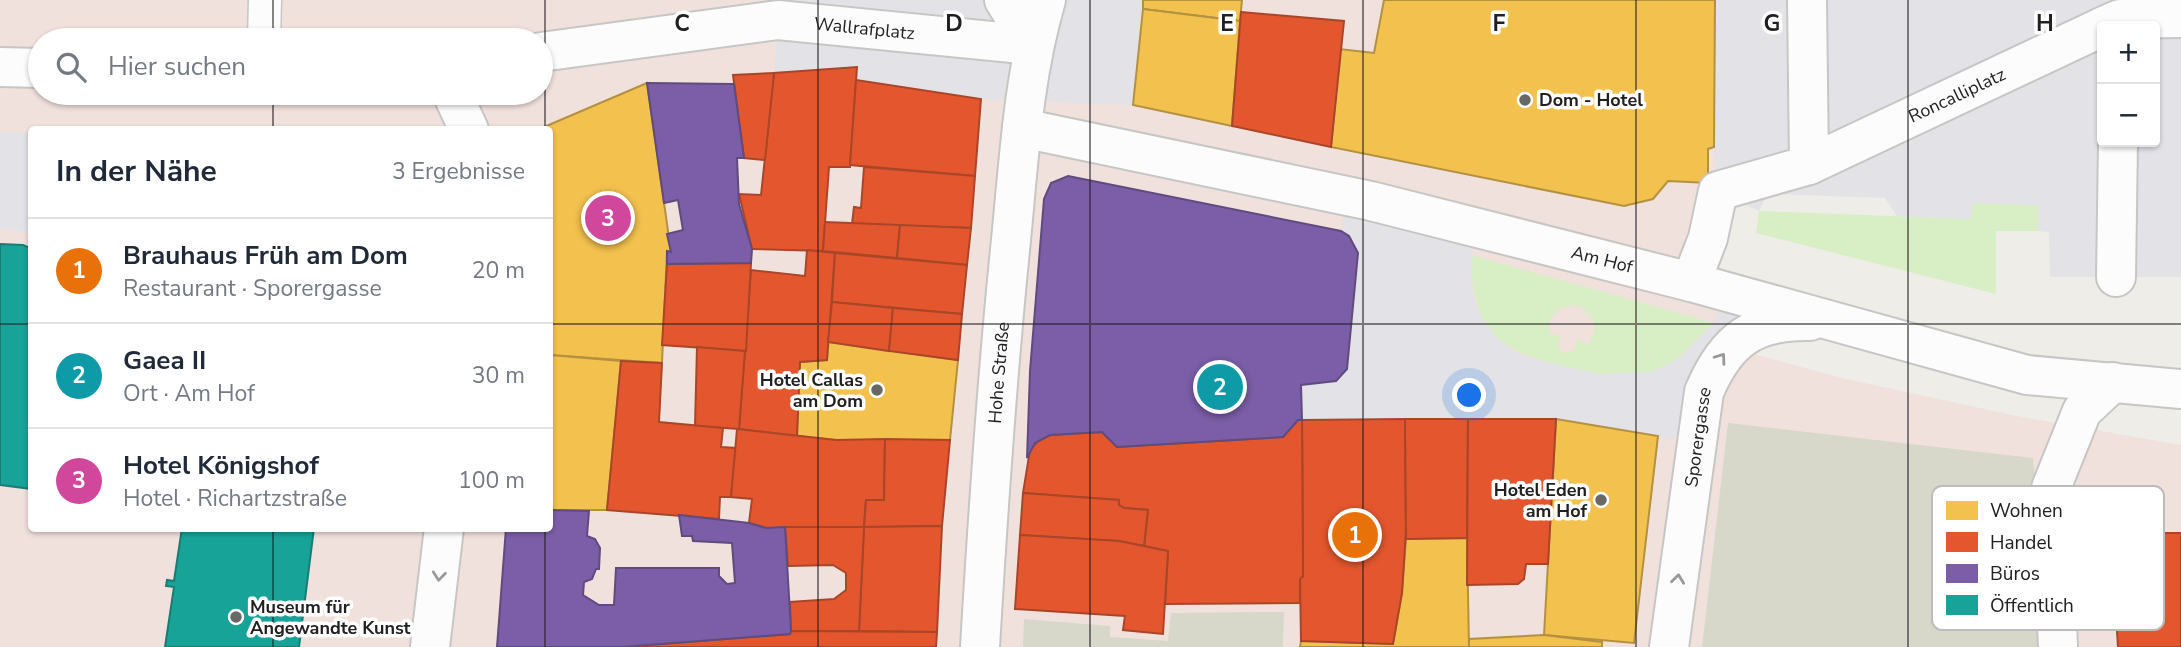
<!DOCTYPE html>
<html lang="de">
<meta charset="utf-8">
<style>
:root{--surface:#fff;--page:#f2f2f3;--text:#1f2937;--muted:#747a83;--line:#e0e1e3;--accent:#ea580c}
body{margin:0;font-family:"Nunito Sans",sans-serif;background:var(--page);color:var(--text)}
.controls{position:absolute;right:21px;top:21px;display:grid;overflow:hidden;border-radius:7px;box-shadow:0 2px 5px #0004}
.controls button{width:63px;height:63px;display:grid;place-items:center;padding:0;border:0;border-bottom:2px solid var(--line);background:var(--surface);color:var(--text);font:35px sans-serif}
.you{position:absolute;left:1470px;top:396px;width:24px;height:24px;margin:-18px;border:5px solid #fff;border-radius:50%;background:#1a73e8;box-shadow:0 0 0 10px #1a73e833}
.badge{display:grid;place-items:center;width:46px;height:46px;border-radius:50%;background:var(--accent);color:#fff;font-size:23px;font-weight:700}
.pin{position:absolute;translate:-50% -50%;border:4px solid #fff;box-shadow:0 2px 7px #0006}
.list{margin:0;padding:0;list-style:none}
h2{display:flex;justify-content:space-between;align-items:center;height:91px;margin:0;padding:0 28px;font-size:30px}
h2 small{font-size:23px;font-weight:400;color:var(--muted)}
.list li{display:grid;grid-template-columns:46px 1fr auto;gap:21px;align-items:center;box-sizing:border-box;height:105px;padding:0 28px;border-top:2px solid var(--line)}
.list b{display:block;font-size:26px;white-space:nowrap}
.list p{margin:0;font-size:23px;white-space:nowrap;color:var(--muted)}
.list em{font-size:23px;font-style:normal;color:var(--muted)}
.icon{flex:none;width:38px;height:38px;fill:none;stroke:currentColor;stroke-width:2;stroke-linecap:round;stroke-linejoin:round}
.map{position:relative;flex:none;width:2181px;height:647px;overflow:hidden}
.search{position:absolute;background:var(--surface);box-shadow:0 2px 5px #0004;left:28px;top:28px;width:525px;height:77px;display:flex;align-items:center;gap:18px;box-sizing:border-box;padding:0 24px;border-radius:38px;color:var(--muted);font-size:26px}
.panel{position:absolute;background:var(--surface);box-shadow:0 2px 5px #0004;left:28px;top:126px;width:525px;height:406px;border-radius:7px}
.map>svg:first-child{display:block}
.commercial{fill:#f1e1dd;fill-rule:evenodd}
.construction{fill:#d7d8c9}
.grass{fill:#d8eec5;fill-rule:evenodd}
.plaza{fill:#e3e2e7;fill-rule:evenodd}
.homes{fill:#f2c14e;stroke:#b39140;stroke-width:2}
.shops{fill:#e4572e;stroke:#a9462a;stroke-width:2}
.offices{fill:#7b5ea7;stroke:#604b7e;stroke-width:2}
.public{fill:#17a398;stroke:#1a7c74;stroke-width:2}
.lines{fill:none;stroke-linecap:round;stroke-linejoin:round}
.service-casing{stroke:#c7c6c4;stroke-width:35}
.pedestrian-casing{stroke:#c7c6c4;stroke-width:42}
.minor-casing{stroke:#c7c6c4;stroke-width:42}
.service{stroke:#fcfcfc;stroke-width:32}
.pedestrian{stroke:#fcfcfc;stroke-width:38}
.minor{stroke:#fcfcfc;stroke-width:38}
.oneway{stroke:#999}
.grid{fill:none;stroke:#202020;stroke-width:2;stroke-opacity:0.55}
.poi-dot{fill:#686866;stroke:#fff;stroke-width:2.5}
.labels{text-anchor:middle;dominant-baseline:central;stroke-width:7;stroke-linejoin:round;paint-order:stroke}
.street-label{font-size:18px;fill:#202020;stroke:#fff}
.poi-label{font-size:18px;font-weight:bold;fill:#202020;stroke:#fff;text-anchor:start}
.key{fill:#fff;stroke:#bcbcbc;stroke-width:2}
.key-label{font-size:19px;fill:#202020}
.grid-label{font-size:23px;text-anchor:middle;font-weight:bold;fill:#202020;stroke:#fff;stroke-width:7;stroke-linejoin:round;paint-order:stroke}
</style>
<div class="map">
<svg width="2181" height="647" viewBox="0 0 2181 647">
<rect width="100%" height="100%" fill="#eeede8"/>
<path class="commercial" d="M0,0H1730V147L1708,281L1732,348L1842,378L2017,416L2181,445V647H0ZM40,40H541V93H40ZM32,130H550V528H32Z"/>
<g class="construction">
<polygon points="1728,423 2033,458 2049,647 1702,647"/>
<polygon points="1284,612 1283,647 1023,647 1024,619 1110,626 1110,637 1168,641 1171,613"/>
</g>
<g class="grass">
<polygon points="1972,203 2038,205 2038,231 1996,231 1996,294 1756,233 1759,211 1971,219"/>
<path d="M1471,255L1714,323C1697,341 1677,365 1652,372C1627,379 1596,374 1572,369C1500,351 1472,335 1471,255ZM1574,305C1593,310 1600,328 1588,344L1576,340L1575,350L1563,353L1558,345L1561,336L1549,333L1550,320L1560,308Z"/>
</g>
<g class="plaza">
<polygon points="779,0 1143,0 1133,105 981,99 856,80 856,67 774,73"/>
<path d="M1715,0H2181V277H2050L2049,232L2038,231V205L1973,203L1971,219L1897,216L1885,198L1768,194L1759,211L1718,191L1714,147ZM2102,26H2155V142H2102Z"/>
<polygon points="0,132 31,132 31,232 0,228"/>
<polygon points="1347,196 1474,227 1471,282 1475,304 1484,321 1500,341 1515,352 1537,360 1600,374 1652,372 1677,359 1714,323 1726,292 1760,301 1673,440 1556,419 1302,420 1301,385 1336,381 1349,363 1358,253 1355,244 1341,231"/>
</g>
<g class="homes">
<polygon points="1143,0 1242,0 1240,21 1143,9"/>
<polygon points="1384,0 1715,0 1714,147 1708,149 1708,183 1668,181 1653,199 1624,206 1331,147 1340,49 1374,53"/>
<polygon points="1143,9 1240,21 1232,126 1133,105"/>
<polygon points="647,83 671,252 667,251 662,363 550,355 550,130 537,130"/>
<polygon points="828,342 958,360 950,440 836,440 797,436 800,362 827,360"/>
<polygon points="550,355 621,361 607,510 550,510"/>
<polygon points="1556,419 1658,436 1634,643 1544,635"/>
<polygon points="1467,538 1469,647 1300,647 1301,641 1393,644 1402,593 1406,539"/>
<polygon points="1544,635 1602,642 1602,647 1469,647 1469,639"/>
</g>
<g class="shops">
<polygon points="1241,12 1344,21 1331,147 1232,126"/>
<polygon points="857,67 850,167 829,167 823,251 752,249 739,194 761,195 774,73"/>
<polygon points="774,73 765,160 744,158 733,75"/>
<polygon points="856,80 981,99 975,176 850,165"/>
<polygon points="864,167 975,176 971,228 852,224 854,207 861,208"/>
<polygon points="825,222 900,225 897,258 823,251"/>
<polygon points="900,225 971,228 967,265 897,258"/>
<polygon points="807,250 835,253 827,360 800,362 797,436 739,429 751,270 805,276"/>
<polygon points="835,253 967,265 962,314 832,302"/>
<polygon points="751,263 746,351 662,345 667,264"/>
<polygon points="832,302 893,308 889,351 828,342"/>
<polygon points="893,308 962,314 958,360 889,351"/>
<polygon points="697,347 745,351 739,429 695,426"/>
<polygon points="621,361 662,363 659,422 723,428 721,447 736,448 731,497 720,497 719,519 607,510"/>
<polygon points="1405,419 1406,530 1402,593 1393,644 1301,641 1300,579 1303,576 1302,420"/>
<polygon points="1405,419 1468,419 1467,538 1406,539"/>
<polygon points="1468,419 1556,419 1548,564 1526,564 1524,579 1518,584 1467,585"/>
<polygon points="1298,420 1302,420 1303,576 1300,579 1300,603 1165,604 1168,551 1144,546 1148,510 1124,508 1119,505 1119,500 1023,493 1030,450 1038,441 1050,435 1102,432 1117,447 1283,437"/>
<polygon points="737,429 836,440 885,439 884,500 866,500 864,527 766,528 749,523 752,499 731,497"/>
<polygon points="885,439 950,440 942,526 864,527 866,500 884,500"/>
<polygon points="1023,493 1119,500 1119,505 1124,508 1148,510 1144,546 1119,541 1020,535"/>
<polygon points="942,526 937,632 859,631 864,527"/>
<polygon points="785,527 864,527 859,631 791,631 790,602 834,599 846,590 846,573 833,565 788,566"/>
<polygon points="2130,533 2181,533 2181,647 2118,647 2112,552 2117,540"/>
<polygon points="1020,535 1119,541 1168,551 1163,634 1123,630 1125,616 1015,609"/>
<polygon points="789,631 937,632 936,647 622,647 790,634"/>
</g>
<g class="offices">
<polygon points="647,83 734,84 744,158 737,158 739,204 752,249 751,263 667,264 667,251 671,252 667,234 683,230 678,200 664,203"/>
<polygon points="1068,176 1341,231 1349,236 1358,253 1347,369 1336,381 1301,385 1302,420 1298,420 1283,437 1117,447 1102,432 1050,435 1035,443 1027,458 1030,371 1044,199 1051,183"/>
<polygon points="550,510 589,511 587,536 595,539 600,548 599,569 596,569 592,579 584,582 583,595 599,605 614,605 616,568 719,568 719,576 727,584 735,583 732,543 693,541 692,536 682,536 679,515 749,523 766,528 785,527 791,631 790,634 622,647 497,647 506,528 550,528"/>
</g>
<g class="public">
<polygon points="0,244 23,245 32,249 32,489 0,485"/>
<polygon points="182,528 314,528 299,647 165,647 174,587 166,586 167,580 174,581"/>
</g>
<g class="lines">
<g class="service-casing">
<polyline id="service" points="264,40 265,0"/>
</g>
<g class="pedestrian-casing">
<g id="pedestrian">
<polyline points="1004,0 1032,45"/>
<polyline points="1807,0 1809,165"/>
<polyline points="2104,26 2120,19 2181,18"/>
<path id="s1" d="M541,52L778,20L1032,45"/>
<path id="s2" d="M1022,128L1371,201L1691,282L1708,238L1718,191L1809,165L2102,27"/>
<polyline points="2116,277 2118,142"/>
<path id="s3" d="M980,647C988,511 997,376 1011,240C1019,159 1023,79 1046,0"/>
</g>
</g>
<g class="minor-casing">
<g id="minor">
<polyline points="0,67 40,68"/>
<polyline points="452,93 469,130"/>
<polyline points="1691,282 2027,375 2181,389"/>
<polyline points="430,647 444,528"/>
<path id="s4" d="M1669,647L1704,392C1726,340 1753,320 1810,321"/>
<polyline points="2058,647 2051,488 2082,411 2113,382"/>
</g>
</g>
<use href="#service" class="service"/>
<use href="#pedestrian" class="pedestrian"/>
<use href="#minor" class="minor"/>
</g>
<defs><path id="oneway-chevron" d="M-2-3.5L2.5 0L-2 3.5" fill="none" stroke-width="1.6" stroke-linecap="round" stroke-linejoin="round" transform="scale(1.75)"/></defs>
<g class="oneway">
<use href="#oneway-chevron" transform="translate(1721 358) rotate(-54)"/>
<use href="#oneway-chevron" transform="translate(439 576) rotate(96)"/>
<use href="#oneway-chevron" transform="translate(1678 579) rotate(-83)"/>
</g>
<path class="grid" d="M273,0V40M545,0V130M818,0V647M1090,0V647M1363,0V647M1636,0V647M1908,0V647M273,93V130M0,324H32M550,324H2181M273,528V647M545,528V647"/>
<g class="poi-dot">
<circle cx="1525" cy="100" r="7"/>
<circle cx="877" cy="390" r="7"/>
<circle cx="1601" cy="500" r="7"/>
<circle cx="236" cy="617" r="7"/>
</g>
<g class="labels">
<g class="street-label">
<text stroke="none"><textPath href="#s1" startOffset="326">Wallrafplatz</textPath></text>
<text stroke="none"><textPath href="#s2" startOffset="1040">Roncalliplatz</textPath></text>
<text stroke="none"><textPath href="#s2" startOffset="595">Am Hof</textPath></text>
<text stroke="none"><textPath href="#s3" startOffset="275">Hohe Straße</textPath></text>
<text stroke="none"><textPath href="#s4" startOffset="212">Sporergasse</textPath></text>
</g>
<g class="poi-label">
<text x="1539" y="100">Dom - Hotel</text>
<text x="863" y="380" text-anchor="end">Hotel Callas<tspan x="863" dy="21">am Dom</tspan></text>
<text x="1587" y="490" text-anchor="end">Hotel Eden<tspan x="1587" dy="21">am Hof</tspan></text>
<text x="250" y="607">Museum für<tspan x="250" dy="21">Angewandte Kunst</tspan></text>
</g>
</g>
<rect x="1932" y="486" width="232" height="144" rx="10" class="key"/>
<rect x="1946" y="501" width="32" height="19" fill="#f2c14e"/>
<rect x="1946" y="532" width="32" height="20" fill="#e4572e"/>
<rect x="1946" y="564" width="32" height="19" fill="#7b5ea7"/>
<rect x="1946" y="595" width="32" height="20" fill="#17a398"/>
<g class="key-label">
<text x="1990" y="517">Wohnen</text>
<text x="1990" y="549">Handel</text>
<text x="1990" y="580">Büros</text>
<text x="1990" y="612">Öffentlich</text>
</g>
<g class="grid-label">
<text x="682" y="31">C</text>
<text x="954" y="31">D</text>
<text x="1227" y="31">E</text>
<text x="1499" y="31">F</text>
<text x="1772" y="31">G</text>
<text x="2045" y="31">H</text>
</g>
</svg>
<div class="controls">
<button>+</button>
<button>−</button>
</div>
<div class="you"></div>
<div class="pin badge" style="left:1355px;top:535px;background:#e8710a">1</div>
<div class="pin badge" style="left:1220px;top:387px;background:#0f9aa8">2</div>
<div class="pin badge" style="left:608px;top:218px;background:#d1479c">3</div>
<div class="search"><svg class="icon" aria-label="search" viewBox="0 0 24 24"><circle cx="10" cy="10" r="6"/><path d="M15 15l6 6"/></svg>Hier suchen</div>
<section class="panel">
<h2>In der Nähe<small>3 Ergebnisse</small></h2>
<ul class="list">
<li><span class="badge" style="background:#e8710a">1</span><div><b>Brauhaus Früh am Dom</b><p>Restaurant · Sporergasse</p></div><em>20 m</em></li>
<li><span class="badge" style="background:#0f9aa8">2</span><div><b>Gaea II</b><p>Ort · Am Hof</p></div><em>30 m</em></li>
<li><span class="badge" style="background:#d1479c">3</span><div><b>Hotel Königshof</b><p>Hotel · Richartzstraße</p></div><em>100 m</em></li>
</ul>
</section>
</div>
